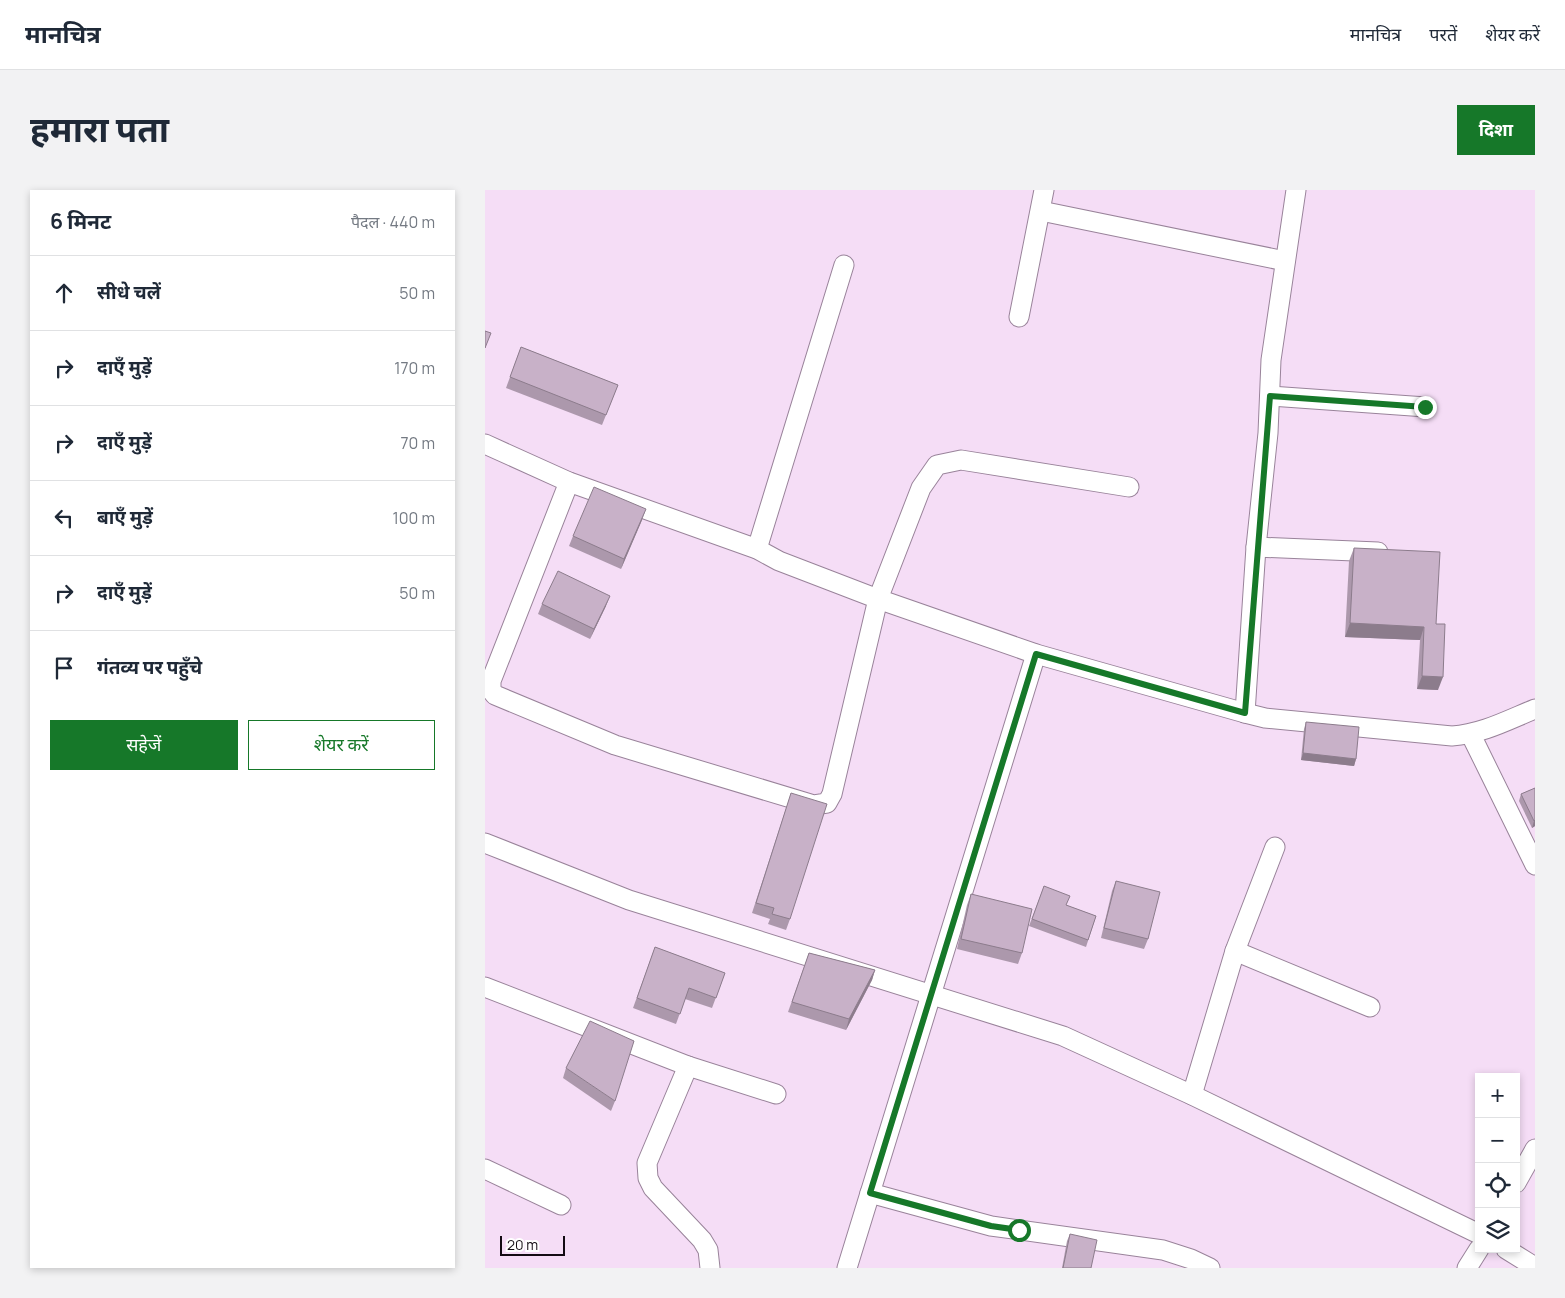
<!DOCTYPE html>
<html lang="hi">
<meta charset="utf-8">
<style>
:root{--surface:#fff;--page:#f2f2f3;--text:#1f2937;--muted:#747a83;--line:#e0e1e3;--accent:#167829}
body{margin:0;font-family:Manrope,"Noto Sans Devanagari",sans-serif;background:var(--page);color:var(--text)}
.controls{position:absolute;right:15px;bottom:15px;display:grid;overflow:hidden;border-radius:0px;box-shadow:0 2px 8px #0003}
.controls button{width:45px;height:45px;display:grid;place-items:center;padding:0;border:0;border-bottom:1px solid var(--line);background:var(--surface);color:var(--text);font:25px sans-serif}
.scale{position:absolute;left:15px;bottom:12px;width:65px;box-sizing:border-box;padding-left:5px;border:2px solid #130b13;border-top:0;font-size:14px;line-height:18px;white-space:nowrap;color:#130b13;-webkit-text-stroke:4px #fff;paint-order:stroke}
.stop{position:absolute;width:15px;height:15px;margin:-11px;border:4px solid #167829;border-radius:50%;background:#fff}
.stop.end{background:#167829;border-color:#fff;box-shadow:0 1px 5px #0008}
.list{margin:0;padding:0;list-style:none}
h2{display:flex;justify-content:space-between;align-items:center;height:65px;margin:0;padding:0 20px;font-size:21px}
h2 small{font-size:16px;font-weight:400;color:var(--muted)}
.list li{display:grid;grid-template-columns:32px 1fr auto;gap:15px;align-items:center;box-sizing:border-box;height:75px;padding:0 20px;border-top:1px solid var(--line)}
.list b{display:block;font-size:19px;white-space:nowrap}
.list em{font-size:16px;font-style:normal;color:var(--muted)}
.actions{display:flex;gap:10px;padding:15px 20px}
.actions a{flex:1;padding:11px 0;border:1px solid var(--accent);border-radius:0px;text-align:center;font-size:18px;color:var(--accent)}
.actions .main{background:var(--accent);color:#fff}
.icon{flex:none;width:28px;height:28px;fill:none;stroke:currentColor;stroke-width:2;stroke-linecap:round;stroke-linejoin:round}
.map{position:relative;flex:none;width:1050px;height:1078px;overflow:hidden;border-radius:0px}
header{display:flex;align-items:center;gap:30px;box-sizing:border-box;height:70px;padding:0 25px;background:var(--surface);border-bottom:1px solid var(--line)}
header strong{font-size:24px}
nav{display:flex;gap:28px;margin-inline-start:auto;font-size:18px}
.intro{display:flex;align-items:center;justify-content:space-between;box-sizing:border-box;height:120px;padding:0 30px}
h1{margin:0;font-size:35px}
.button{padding:12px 22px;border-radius:0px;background:var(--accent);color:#fff;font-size:18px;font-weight:700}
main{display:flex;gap:30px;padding:0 30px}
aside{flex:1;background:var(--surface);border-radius:0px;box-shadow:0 2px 8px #0003}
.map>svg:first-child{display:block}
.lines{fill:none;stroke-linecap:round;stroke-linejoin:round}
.street-casing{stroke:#99839a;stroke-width:21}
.street{stroke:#fff;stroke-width:19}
.wall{fill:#ac98ac}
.shaded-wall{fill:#8c7c8c}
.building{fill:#c8b1c8;stroke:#8c7c8c}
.route{stroke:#167829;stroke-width:6}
</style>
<header>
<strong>मानचित्र</strong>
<nav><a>मानचित्र</a><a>परतें</a><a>शेयर करें</a></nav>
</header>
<div class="intro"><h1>हमारा पता</h1><a class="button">दिशा</a></div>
<main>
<aside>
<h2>6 मिनट<small>पैदल · 440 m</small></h2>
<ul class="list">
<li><svg class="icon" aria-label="ahead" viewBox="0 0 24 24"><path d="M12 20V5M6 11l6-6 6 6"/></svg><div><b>सीधे चलें</b></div><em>50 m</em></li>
<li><svg class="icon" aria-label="right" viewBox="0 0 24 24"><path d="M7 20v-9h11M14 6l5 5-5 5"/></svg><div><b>दाएँ मुड़ें</b></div><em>170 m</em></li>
<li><svg class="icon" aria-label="right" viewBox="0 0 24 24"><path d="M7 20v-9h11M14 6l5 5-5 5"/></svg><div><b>दाएँ मुड़ें</b></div><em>70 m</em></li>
<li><svg class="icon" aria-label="left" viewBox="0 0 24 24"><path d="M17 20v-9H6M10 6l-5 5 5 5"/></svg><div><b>बाएँ मुड़ें</b></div><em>100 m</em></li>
<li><svg class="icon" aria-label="right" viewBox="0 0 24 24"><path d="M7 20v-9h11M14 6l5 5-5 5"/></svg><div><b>दाएँ मुड़ें</b></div><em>50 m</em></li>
<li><svg class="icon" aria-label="arrive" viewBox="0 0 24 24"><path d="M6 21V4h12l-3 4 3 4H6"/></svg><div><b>गंतव्य पर पहुँचे</b></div></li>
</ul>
<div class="actions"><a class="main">सहेजें</a><a>शेयर करें</a></div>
</aside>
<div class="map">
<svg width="1050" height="1078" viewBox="0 0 1050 1078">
<rect width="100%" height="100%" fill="#f5ddf6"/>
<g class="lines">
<g class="street-casing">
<g id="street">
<polyline points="556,21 800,71"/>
<polyline points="534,127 559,0"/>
<polyline points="785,206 941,217"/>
<path d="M0,254L84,292L272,359L294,371L393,409L551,464L760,523L780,528L967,546C997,544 1023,530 1050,519"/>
<polyline points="84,292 6,491 6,500 10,505 130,555 329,615 342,613 347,604 393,409 436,298 452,275 476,270 644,297"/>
<polyline points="771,357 893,362"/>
<polyline points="272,359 359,75"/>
<polyline points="760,523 771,357 783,243 786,170 811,0"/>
<polyline points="986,545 1050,675"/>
<polyline points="0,653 144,710 578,846 707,905 994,1044"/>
<polyline points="750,761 885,817"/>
<polyline points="0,797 203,876 291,904"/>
<polyline points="203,876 162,973 163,988 168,998 217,1050 223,1060 225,1078"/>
<polyline points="707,905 750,761 790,657"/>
<polyline points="0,979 76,1015"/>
<polyline points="1031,993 1050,959"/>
<polyline points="385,1003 506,1036 678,1060 706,1069 725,1078"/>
<polyline points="1021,1059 1050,1077"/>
<polyline points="362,1078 551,464"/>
<polyline points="982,1078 994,1059"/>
</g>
</g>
<use href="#street" class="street"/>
</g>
<g class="wall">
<polygon points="36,157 133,195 117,235 21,198"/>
<polygon points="157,330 136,379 84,356 88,346"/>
<polygon points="869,358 951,434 953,500 932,499 935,450 860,447 864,371"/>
<polygon points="57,414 121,416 105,449 53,424"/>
<polygon points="821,532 871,569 869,576 816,570 819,539"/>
<polygon points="1050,598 1050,636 1047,638 1034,611 1036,604"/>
<polygon points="306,603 305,729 301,740 283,734 285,729 267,723"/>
<polygon points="631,691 663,749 659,759 616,748 627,701"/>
<polygon points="559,696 581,715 611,726 601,757 544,736"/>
<polygon points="486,704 537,763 533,774 472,759 482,715"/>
<polygon points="170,757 240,783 227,818 200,809 191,834 148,818"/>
<polygon points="324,763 390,780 387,790 361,840 303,822"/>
<polygon points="81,878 130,911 126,921 78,888"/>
<polygon points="585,1044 606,1078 577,1078 582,1051"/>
</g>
<g class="shaded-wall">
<polygon points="161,319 157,330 136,379 139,369"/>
<polygon points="125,406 121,416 105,449 109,439"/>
<polygon points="865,433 939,437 935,450 860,447"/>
<polygon points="937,486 958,487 953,500 932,499"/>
<polygon points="818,563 871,569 869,576 816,570"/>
<polygon points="1050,630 1050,636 1047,638 1049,631"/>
<polygon points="390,780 387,790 361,840 364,829"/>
</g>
<g class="building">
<polygon points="0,141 6,143 0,158"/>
<polygon points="36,157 133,195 121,225 25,187"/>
<polygon points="109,297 161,319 139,369 88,346"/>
<polygon points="869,358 955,362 951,434 960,434 958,487 937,486 939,437 865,433"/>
<polygon points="73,381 125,406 109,439 57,414"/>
<polygon points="821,532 874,537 871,569 818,563"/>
<polygon points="1050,598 1050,630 1049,631 1036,604"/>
<polygon points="306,603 342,614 305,729 287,724 289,718 271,713"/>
<polygon points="631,691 675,702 663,749 619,738"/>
<polygon points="559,696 585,706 581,715 611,726 603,750 547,729"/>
<polygon points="486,704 547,719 537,763 476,749"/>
<polygon points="170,757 240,783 231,808 204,798 195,824 152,808"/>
<polygon points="324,763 390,780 364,829 307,812"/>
<polygon points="105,831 149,851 130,911 81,878"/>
<polygon points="585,1044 612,1050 606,1078 578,1078"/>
</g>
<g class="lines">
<polyline class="route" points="534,1040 506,1036 385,1003 551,464 760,523 785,206 940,217"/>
</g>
</svg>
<div class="controls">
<button>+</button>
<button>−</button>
<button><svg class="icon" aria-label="locate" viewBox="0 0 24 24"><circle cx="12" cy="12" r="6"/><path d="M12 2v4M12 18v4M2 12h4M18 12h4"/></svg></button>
<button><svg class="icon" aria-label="layers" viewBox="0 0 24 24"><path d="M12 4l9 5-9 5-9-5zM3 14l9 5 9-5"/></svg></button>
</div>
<div class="scale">20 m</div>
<div class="stop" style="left:534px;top:1040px"></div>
<div class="stop end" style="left:940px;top:217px"></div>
</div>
</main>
